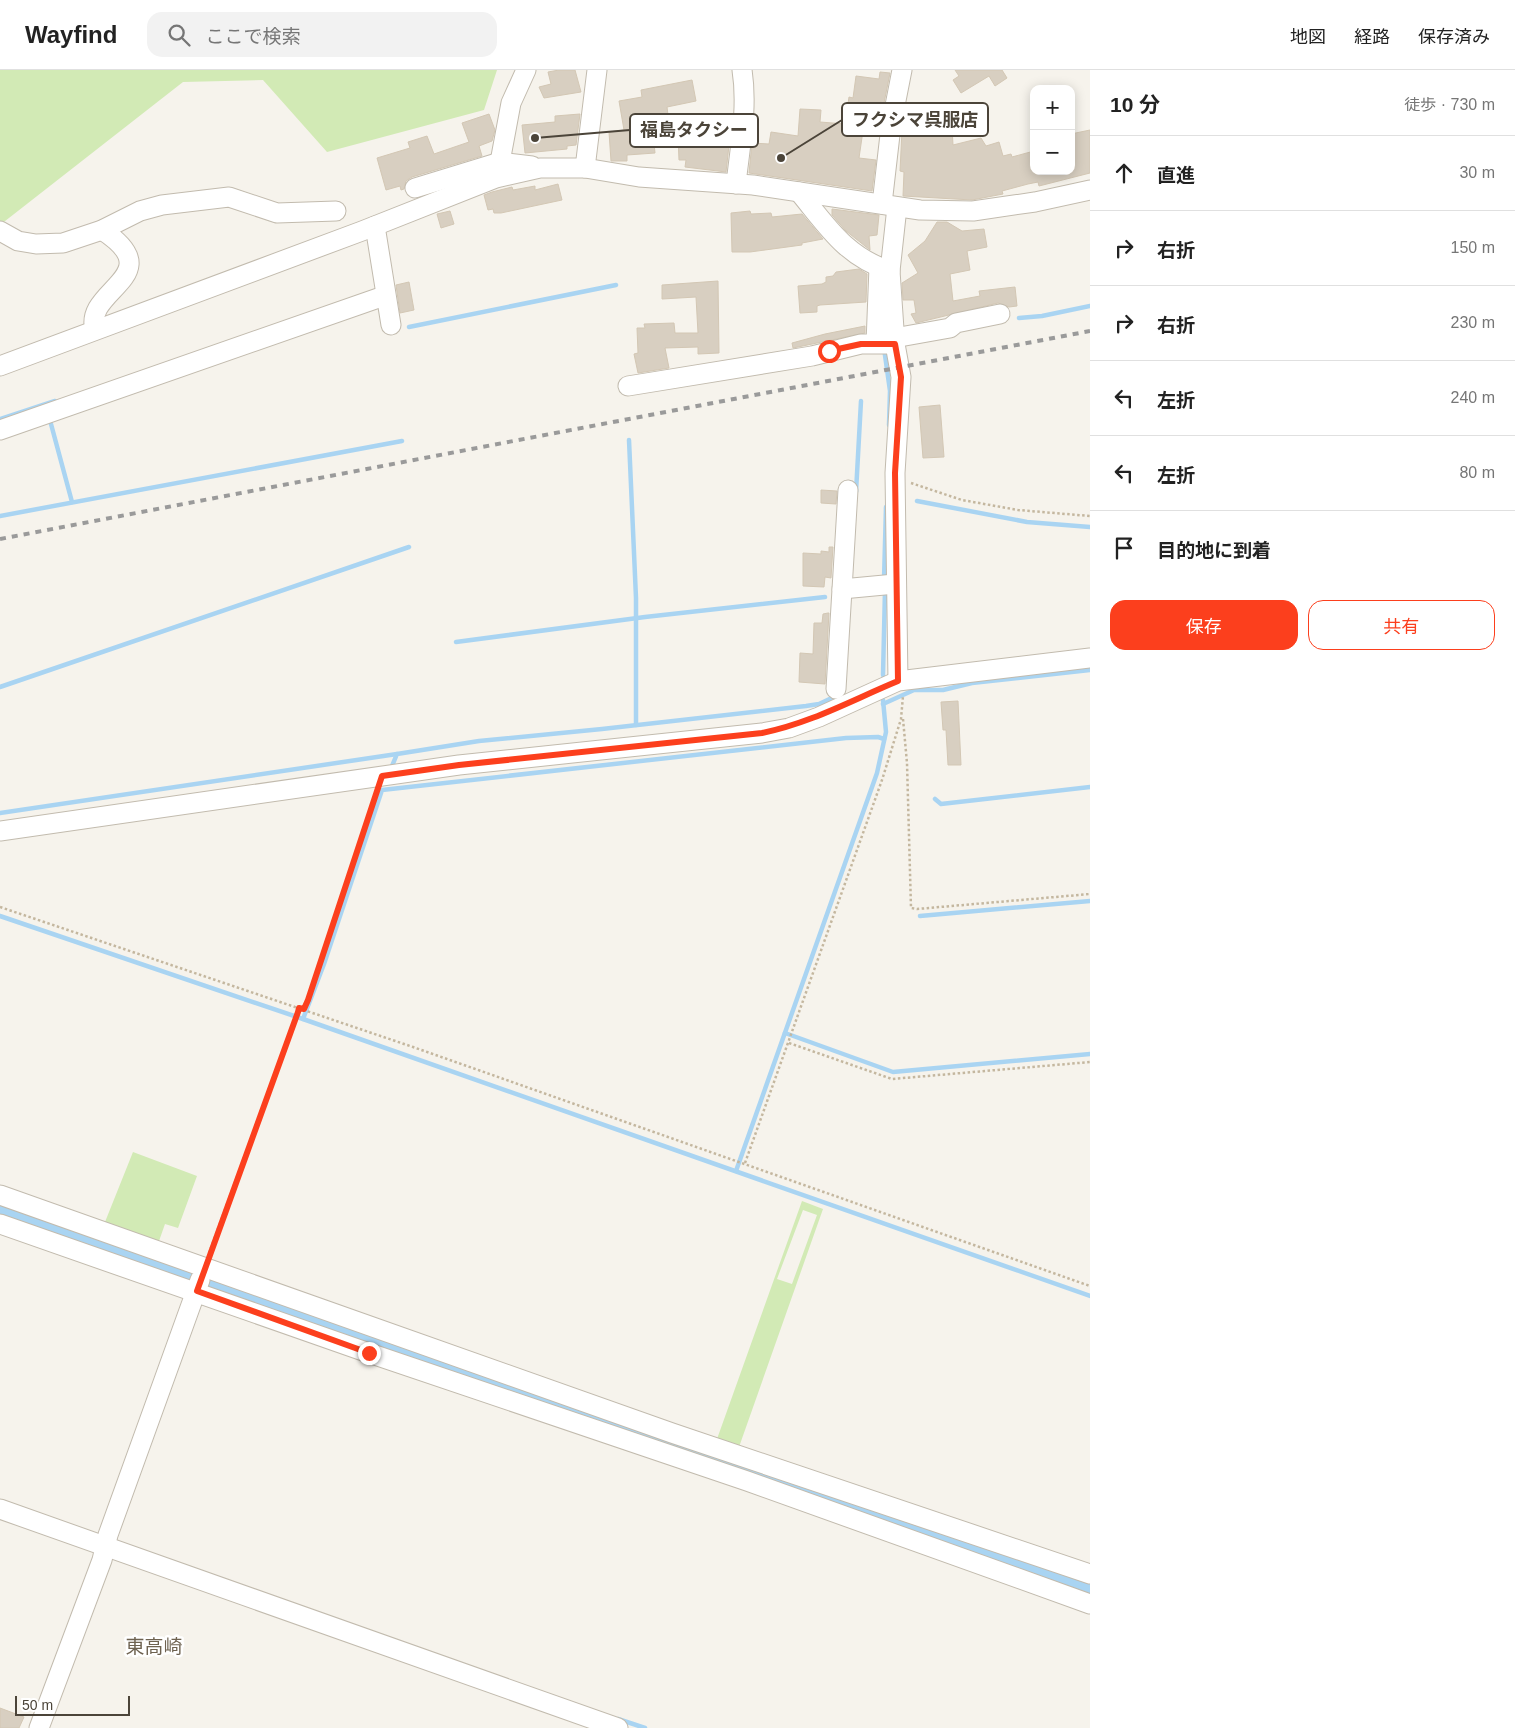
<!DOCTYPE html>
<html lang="ja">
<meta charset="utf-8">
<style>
:root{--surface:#fff;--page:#f2f2f2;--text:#222;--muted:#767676;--line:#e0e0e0;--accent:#fc3f1d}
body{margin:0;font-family:Helvetica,"Noto Sans JP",sans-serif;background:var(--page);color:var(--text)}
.controls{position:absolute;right:15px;top:15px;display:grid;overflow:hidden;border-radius:10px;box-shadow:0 2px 12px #0003}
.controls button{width:45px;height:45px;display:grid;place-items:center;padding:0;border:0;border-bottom:1px solid var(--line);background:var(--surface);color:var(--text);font:25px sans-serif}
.scale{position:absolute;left:15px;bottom:12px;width:115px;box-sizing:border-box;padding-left:5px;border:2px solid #4b4439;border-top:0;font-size:14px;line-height:18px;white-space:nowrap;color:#4b4439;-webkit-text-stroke:4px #fff;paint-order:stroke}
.stop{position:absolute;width:15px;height:15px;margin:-11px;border:4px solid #fc3f1d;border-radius:50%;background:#fff}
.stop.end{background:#fc3f1d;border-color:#fff;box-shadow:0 1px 5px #0008}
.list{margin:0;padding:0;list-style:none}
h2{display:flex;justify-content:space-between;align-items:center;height:65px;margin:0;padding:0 20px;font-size:21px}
h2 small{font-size:16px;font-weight:400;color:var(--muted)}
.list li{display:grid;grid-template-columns:32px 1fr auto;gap:15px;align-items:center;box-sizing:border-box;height:75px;padding:0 20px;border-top:1px solid var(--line)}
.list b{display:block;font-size:19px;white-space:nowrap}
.list em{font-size:16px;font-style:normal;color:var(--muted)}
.actions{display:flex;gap:10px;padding:15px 20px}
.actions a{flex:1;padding:11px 0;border:1px solid var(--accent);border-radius:15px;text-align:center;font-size:18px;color:var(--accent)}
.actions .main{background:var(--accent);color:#fff}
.icon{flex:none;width:28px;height:28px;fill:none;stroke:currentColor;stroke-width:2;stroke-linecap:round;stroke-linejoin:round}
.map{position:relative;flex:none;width:1090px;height:1658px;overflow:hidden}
header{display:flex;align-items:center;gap:30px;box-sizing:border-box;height:70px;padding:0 25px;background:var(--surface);border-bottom:1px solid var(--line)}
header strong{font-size:24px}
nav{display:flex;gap:28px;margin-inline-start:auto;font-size:18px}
.search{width:350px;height:45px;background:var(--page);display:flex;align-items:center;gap:12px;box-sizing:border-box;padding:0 18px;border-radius:15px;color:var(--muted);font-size:19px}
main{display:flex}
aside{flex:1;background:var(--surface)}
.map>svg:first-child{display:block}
.green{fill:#d2eab5;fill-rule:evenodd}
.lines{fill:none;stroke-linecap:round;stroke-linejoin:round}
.stream{stroke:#a9d4f2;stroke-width:4.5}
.river{stroke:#a9d4f2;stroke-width:28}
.building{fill:#d8cfc1;stroke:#d3c7b4}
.minor-casing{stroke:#c2bbae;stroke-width:21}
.path{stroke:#c4b79f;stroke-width:2.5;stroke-dasharray:2.5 2.5;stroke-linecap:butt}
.minor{stroke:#fff;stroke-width:19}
.rail{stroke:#9a9a9a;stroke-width:4;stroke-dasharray:6 6;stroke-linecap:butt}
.route{stroke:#fc3f1d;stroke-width:6}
.labels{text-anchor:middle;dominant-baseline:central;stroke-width:5;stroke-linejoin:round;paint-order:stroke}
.quarter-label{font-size:19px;fill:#6e6250;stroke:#fff}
.leader{fill:none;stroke:#4b4439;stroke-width:2}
.callout-dot{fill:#4b4439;stroke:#fff;stroke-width:2}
.callout{fill:#fff;stroke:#4b4439;stroke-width:2}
.callout-label{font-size:18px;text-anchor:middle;font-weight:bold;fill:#4b4439}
</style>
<header>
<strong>Wayfind</strong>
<div class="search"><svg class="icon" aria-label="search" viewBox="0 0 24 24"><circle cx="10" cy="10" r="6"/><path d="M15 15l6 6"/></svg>ここで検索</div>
<nav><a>地図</a><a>経路</a><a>保存済み</a></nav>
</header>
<main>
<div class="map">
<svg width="1090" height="1658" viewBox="0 0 1090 1658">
<rect width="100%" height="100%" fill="#f6f3ec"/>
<g class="green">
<polygon points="0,0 497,0 484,40 327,82 263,10 183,12 0,155"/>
<polygon points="133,1082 197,1106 178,1158 165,1154 159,1171 105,1152"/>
<path d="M802,1131L823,1139L739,1377L717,1369ZM803,1140L817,1145L792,1214L777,1209Z"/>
</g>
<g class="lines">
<g class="stream">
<polyline points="1019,248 1042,246 1090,236"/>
<polyline points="409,257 616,215"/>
<polyline points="884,278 890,321 889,355"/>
<polyline points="0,349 55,331"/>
<polyline points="51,354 72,432"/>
<polyline points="629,370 636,528 636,655"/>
<polyline points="856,422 861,331"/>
<polyline points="917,431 1027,452 1090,457"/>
<polyline points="0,446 402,371"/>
<polyline points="884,510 886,437"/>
<polyline points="456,572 645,547 825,527"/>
<polyline points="883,605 885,520"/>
<polyline points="0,617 409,477"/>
<polyline points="883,634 914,620 943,620 972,613 1090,600"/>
<polyline points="392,696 397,684 479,671 602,659 806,636 819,634 836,626"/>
<polyline points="935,729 941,734 1090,717"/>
<polyline points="0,743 397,684"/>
<polyline points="0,846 303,949 1090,1226"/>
<polyline points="920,846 1090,831"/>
<polyline points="303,949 324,894 382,720 846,668 878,667 884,669"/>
<polyline points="785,963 893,1002 1090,984"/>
<polyline points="736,1101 877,703 886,662 883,630"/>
<polyline points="618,1649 645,1658"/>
</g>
<polyline class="river" points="0,1139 1090,1519"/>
</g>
<g class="building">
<polygon points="559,0 575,0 581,22 544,28 539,17 551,14 548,2"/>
<polygon points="955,0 1002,0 1007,8 995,16 989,6 961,23 953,10 959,6"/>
<polygon points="880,2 890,3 884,33 880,32 878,42 866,40 859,88 876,90 872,121 749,103 752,73 769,74 771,62 798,66 800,39 821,40 820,52 845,54 849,27 853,28 856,6 879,9"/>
<polygon points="692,10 696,31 667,37 670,61 653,63 655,83 627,85 627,91 611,91 609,62 624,60 619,31 642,27 641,20"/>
<polygon points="489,44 495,60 492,71 479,76 482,86 412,107 406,111 404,119 401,120 400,116 386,120 377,88 410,78 408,72 427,66 434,84 469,72 462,53"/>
<polygon points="580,44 576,75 567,76 567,79 525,83 522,55 555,52 555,46"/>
<polygon points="732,49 726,102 685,97 686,90 679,90 678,66 706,64 706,50"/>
<polygon points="927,58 952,58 953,75 981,68 986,76 999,72 1003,86 1011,84 1012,87 1034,81 1034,101 1071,101 1071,64 1090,60 1090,103 1039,116 1038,112 1028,114 1002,121 1003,124 972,130 903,126 904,102 900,101 902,60 927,61"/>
<polygon points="558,114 562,130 501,143 494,143 493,139 488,140 484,125 492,122 512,117 513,120 535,116 535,120"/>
<polygon points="832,139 879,145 877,165 869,166 870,180 846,161 832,145"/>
<polygon points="450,141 454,154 441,158 437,144"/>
<polygon points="750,141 751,144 771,143 772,147 802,144 823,169 802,173 802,175 750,182 732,182 731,143"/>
<polygon points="937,152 947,152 962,161 984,159 987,177 967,181 970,200 950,204 953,231 980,226 979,221 1015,217 1017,236 1009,237 998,233 916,253 911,244 916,243 914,230 903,230 902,213 918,203 908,185 925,171"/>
<polygon points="859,199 867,204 866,232 820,235 817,236 817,242 800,243 798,216 822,214 826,212 826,207 833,206 836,202"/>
<polygon points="718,211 719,283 698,284 698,277 665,278 669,298 638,303 634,284 638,283 637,258 645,258 644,254 674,253 675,263 698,263 696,227 662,229 662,215"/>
<polygon points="409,212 414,240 400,243 396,215"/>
<polygon points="865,256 865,263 793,278 792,273 825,264"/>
<polygon points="940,335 944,387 923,388 919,337"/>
<polygon points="821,420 837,421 836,434 821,433"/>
<polygon points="829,477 833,477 831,508 825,507 824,517 803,516 803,483 821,484 821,481 829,482"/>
<polygon points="828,543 829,543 825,614 799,612 800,583 813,584 814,553 822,553 823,544"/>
<polygon points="958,631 961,695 948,695 946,660 943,660 941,632"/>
<polygon points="0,1638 24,1647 19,1658 0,1658"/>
</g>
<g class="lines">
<g class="minor-casing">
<g id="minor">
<polyline points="500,92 511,33 526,0"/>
<polyline points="585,98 597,0"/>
<path d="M736,114C740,76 748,38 742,0"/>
<polyline points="415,118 500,92 532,96"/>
<path d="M799,122C827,156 846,187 890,201"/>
<polyline points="882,134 891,56 902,0"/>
<polyline points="897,137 890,201 895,274 901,307 895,403 898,611"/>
<polyline points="375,156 391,255"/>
<polyline points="0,161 18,171 36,174 63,173 102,160 140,141 162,135 229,127 277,143 336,141"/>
<path d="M95,260C83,219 172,206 102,160"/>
<polyline points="894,268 950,258 956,253 1000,244"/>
<polyline points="876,273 879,197"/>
<polyline points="0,296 362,161 496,108 540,98 585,98 639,107 753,115 920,140 973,141 1035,132 1090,120"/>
<polyline points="628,316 812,286 861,274 895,274"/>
<polyline points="0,360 384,226"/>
<polyline points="842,519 895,514"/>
<polyline points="836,619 848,420"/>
<polyline points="0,761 459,695 762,663 789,658 819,647 898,611 1090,588"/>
<polyline points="0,1125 672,1363 1090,1504"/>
<polyline points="0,1154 369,1283 747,1411 1090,1534"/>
<polyline points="0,1439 618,1658"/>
<polyline points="39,1658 102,1490 108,1465 200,1210"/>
</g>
</g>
<g class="path">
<polyline points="911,413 962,430 1018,440 1090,446"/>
<polyline points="903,649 907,693 911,838 917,839 1090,824"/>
<polyline points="0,837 413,977 1090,1216"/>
<polyline points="304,939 376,725"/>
<polyline points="789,973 892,1009 1090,992"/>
<polyline points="745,1093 882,710 901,649 903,626"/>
<polyline points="209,1183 299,938"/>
</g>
<use href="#minor" class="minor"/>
<polyline class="rail" points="0,469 1090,261"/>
</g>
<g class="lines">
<path class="route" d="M369,1283L197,1221L298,942L299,938L304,939L308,930L382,706L459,695L762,663C811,653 852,630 898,611L895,403L901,307L895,274H861L829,281"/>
</g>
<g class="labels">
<g class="quarter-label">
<text x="154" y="1576">東高崎</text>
</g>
</g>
<path class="leader" d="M781 88L842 50M535 68L630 60"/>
<g class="callout-dot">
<circle cx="781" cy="88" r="5"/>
<circle cx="535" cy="68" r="5"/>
</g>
<g class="callout">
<rect x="842" y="33" width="146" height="33" rx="5"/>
<rect x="630" y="44" width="128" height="33" rx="5"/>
</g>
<g class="callout-label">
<text x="915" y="56">フクシマ呉服店</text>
<text x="694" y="66">福島タクシー</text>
</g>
</svg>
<div class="controls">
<button>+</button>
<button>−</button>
</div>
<div class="scale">50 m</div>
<div class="stop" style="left:829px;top:281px"></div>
<div class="stop end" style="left:369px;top:1283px"></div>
</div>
<aside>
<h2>10 分<small>徒歩 · 730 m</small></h2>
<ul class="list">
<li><svg class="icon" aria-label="ahead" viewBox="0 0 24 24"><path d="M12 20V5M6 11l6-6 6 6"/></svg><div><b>直進</b></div><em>30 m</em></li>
<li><svg class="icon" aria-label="right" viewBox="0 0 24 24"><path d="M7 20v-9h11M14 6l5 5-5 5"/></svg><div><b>右折</b></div><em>150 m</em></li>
<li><svg class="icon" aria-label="right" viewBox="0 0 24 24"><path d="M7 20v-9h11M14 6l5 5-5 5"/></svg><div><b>右折</b></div><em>230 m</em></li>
<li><svg class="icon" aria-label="left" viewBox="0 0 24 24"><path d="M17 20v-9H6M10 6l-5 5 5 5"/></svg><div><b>左折</b></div><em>240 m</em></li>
<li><svg class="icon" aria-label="left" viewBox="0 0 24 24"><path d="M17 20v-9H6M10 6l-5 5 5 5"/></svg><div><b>左折</b></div><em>80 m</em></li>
<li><svg class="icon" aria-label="arrive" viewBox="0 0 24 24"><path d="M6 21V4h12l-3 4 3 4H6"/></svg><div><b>目的地に到着</b></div></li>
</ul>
<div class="actions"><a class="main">保存</a><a>共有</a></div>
</aside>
</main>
